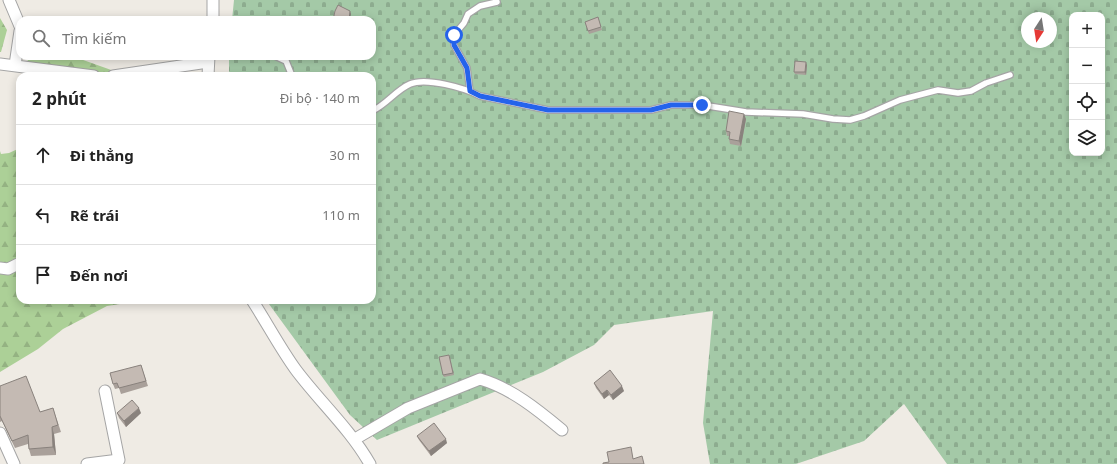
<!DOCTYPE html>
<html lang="vi">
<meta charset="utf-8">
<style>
:root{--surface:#fff;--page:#f2f2f2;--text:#222;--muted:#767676;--line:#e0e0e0}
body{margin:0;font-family:"Noto Sans",sans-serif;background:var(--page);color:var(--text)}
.controls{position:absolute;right:12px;top:12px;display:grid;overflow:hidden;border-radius:8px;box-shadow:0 2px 10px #0003}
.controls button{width:36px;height:36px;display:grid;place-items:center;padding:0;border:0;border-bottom:1px solid var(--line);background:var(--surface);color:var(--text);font:20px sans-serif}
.compass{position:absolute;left:1021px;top:12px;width:36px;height:36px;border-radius:50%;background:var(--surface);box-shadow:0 2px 10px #0003;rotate:192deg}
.stop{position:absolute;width:12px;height:12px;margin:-9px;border:3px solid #2563eb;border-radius:50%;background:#fff}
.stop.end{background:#2563eb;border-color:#fff;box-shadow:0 1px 4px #0008}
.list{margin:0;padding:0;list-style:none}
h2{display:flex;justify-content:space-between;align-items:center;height:52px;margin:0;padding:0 16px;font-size:17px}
h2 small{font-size:13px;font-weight:400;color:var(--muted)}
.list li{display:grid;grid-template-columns:26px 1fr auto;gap:12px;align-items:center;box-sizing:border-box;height:60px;padding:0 16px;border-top:1px solid var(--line)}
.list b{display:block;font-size:15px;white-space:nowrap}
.list em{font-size:13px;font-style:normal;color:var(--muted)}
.icon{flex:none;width:22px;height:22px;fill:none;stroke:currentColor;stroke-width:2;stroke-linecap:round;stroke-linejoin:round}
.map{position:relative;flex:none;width:1117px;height:464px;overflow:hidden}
.search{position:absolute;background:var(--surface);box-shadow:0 2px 10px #0003;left:16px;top:16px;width:360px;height:44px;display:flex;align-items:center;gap:10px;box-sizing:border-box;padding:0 14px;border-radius:12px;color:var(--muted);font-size:15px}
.panel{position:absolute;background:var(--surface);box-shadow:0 2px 10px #0003;left:16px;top:72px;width:360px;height:232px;border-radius:12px}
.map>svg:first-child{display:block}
.forest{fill:url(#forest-firs)}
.cemetery{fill:url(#cemetery-stones);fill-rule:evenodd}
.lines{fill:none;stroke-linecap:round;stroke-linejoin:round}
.lane-casing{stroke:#a5a5a5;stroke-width:8}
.street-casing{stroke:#a5a5a5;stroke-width:13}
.lane{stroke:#fff;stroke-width:5.5}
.street{stroke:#fff;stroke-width:11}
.wall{fill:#a9a09a}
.shaded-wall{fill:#89827d}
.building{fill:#c4bab3;stroke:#89827d}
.route{stroke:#2563eb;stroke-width:5}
</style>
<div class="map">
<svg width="1117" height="464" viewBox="0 0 1117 464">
<defs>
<pattern id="forest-firs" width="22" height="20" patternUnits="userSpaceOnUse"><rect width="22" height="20" fill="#acd097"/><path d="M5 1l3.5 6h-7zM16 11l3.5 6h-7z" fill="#94b282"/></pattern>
<pattern id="cemetery-stones" width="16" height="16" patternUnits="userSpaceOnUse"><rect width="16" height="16" fill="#a4c9a7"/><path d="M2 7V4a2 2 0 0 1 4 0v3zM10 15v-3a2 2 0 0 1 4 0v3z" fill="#8dac8f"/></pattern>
</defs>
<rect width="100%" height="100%" fill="#efebe4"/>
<g class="forest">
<polygon points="0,18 7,30 1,52 0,52"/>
<polygon points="25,56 72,56 128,76 37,76"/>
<polygon points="20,148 20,300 146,300 107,306 63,329 38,349 0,372 0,151 1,154 9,153"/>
</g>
<path class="cemetery" d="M234,0H1117V464H947L904,404L864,441L796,464H710L703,423L713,311L614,325L594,345L543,372L377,440L350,415L266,300H372V76H229V56H372V20H232ZM1072,15H1102V153H1072ZM1027,18H1051V42H1027Z"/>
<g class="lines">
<g class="lane-casing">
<g id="lane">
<polyline points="275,56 286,61 292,76"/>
<polyline points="470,91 467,68 454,45 454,35 464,23 468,14 480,6 497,2"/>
<path d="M372,111C386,105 396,90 410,84C426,77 465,88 480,96L548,110H651L671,105H702L746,112L803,114L833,119L850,120L864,116L900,100L938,90L958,93L971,91L986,83L1010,75"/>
</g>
</g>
<g class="street-casing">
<g id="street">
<polyline points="9,0 20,26"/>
<polyline points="213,20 213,0"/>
<polyline points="0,64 94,76"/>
<polyline points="15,65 20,31"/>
<polyline points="113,76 208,62"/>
<polyline points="208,76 209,56"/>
<polyline points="0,268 8,269 20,263"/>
<path d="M252,300C267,323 280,348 296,370C320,402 350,429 370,464"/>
<polyline points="0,433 14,464"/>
<path d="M355,439L408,408L480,379C511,388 538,410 562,430"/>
<polyline points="87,464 119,460 105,391"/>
</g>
</g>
<use href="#lane" class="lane"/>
<use href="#street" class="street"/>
</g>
<g class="wall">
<polygon points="598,17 602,30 589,34 585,22"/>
<polygon points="807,65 806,75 795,74 794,72"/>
<polygon points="746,119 741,146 730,144 729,139 729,136 727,136 726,131"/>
<polygon points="450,357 454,375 444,377 443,375"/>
<polygon points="141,365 148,386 121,394 119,388 115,389 113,384"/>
<polygon points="594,383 624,391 613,400 609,395 604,399 596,388"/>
<polygon points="0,386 40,412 53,408 61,432 54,434 56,455 31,456 29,449 28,444 15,448 2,421 0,422"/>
<polygon points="117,413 141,413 126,427 119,418"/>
<polygon points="417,436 447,443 431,456 419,440"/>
</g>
<g class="shaded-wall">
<polygon points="350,11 351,14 350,20 349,20"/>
<polygon points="806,62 807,65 806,75 805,72"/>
<polygon points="744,114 746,119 741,146 739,141"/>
<polygon points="622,386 624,391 613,400 611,395"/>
<polygon points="607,390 609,395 604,399 602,394"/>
<polygon points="139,408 141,413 126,427 124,421"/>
<polygon points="52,427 54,434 56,455 53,447"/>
<polygon points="446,439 447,443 431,456 429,451"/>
</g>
<g class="building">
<polygon points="338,5 350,11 349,20 333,20 335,11"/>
<polygon points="598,17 601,27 588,31 585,22"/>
<polygon points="795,61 806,62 805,72 794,72"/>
<polygon points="729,111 744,114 739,141 729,139 730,132 726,131"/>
<polygon points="449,355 453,373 443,375 439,357"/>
<polygon points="141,365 146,381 119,388 117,383 113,384 110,373"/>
<polygon points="610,370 622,386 611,395 607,390 602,394 594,383"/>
<polygon points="26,376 40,412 53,408 58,425 52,427 53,447 29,449 28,435 12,441 0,416 0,386"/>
<polygon points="132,400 139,408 124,421 117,413"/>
<polygon points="434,423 446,439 429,451 417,436"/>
<polygon points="631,447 633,459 642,456 644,464 603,464 603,463 609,462 607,452"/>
</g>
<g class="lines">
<polyline class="route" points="454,35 454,45 467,68 470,91 480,96 548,110 651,110 671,105 702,105"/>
</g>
</svg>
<div class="controls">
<button>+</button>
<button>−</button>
<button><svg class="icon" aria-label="locate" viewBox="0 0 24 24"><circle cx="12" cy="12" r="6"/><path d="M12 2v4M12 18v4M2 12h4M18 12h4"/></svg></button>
<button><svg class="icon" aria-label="layers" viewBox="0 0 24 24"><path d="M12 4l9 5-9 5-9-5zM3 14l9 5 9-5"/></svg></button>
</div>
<svg class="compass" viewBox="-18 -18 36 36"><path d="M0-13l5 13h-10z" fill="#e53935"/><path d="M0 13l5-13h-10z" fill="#767676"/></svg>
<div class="stop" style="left:454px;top:35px"></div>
<div class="stop end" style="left:702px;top:105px"></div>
<div class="search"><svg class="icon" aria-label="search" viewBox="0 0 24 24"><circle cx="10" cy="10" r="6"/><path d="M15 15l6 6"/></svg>Tìm kiếm</div>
<section class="panel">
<h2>2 phút<small>Đi bộ · 140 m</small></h2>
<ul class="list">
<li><svg class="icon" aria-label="ahead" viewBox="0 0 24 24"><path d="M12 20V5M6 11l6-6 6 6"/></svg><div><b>Đi thẳng</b></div><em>30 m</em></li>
<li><svg class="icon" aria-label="left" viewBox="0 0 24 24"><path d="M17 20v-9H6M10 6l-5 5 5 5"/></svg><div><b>Rẽ trái</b></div><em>110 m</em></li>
<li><svg class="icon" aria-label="arrive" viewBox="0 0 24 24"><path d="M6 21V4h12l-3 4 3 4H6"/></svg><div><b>Đến nơi</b></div></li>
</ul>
</section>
</div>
